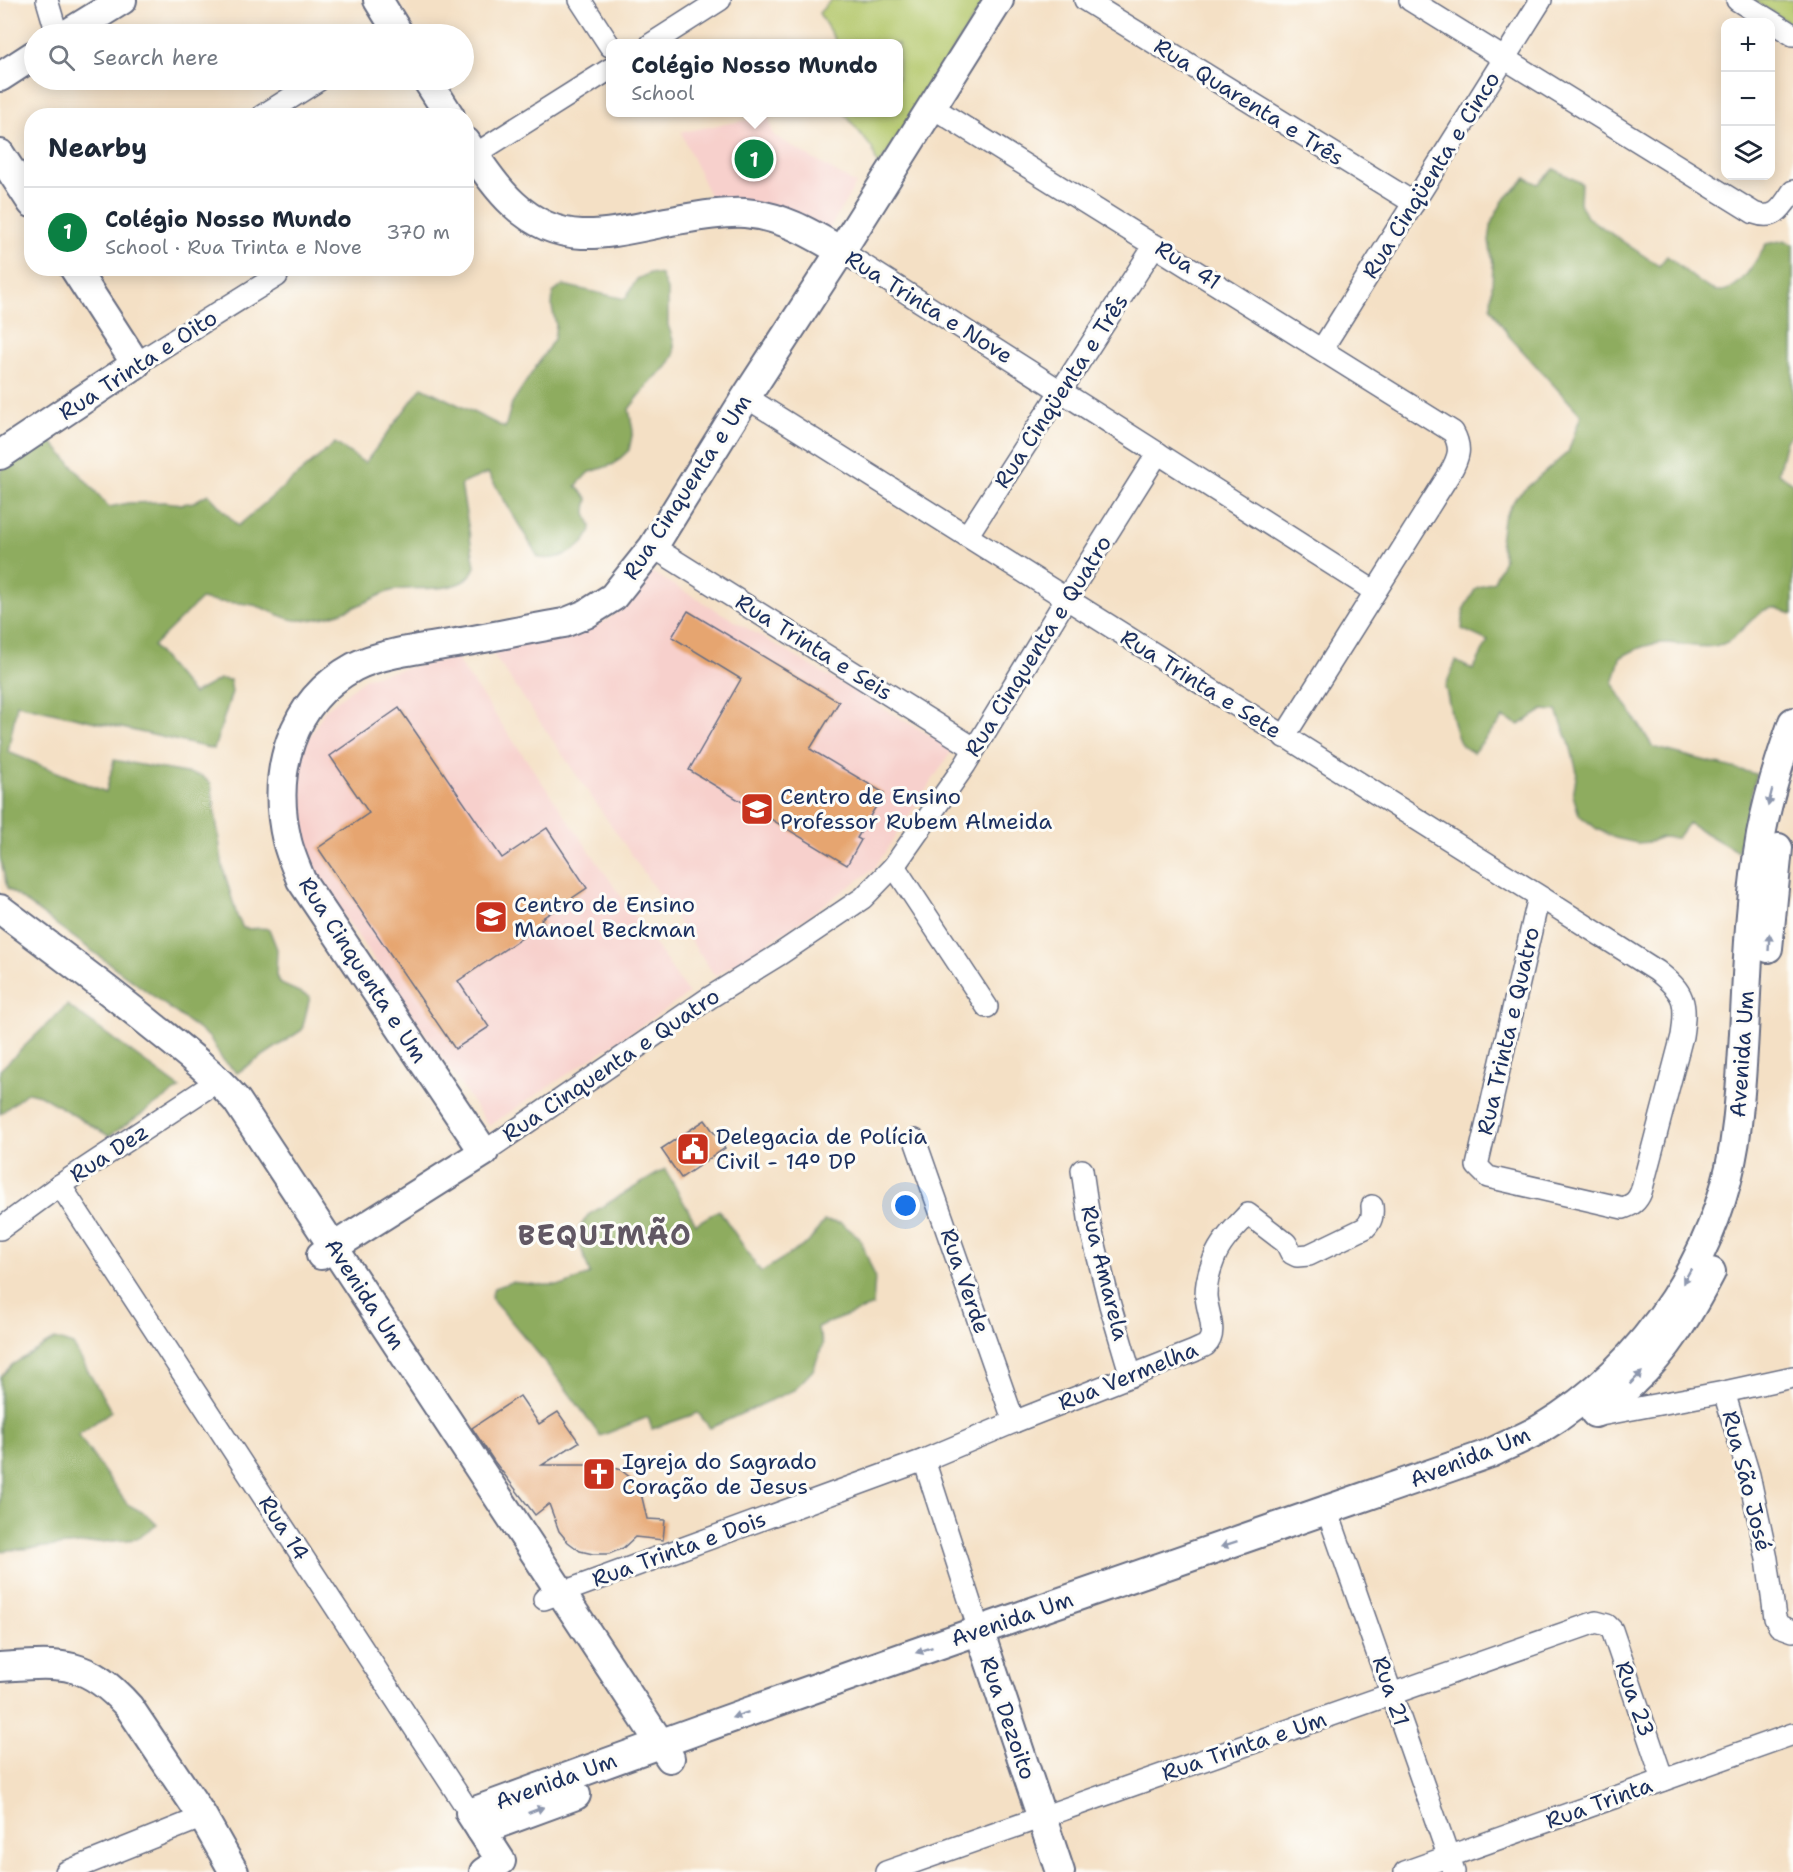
<!DOCTYPE html>
<meta charset="utf-8">
<style>
:root{--surface:#fff;--page:#f6f6f7;--text:#1f2937;--muted:#747a83;--line:#e0e1e3;--accent:#0b8043}
body{margin:0;font-family:"Shantell Sans",sans-serif;background:var(--page);color:var(--text)}
.controls{position:absolute;right:18px;top:18px;display:grid;overflow:hidden;border-radius:12px;box-shadow:0 3px 15px #0003}
.controls button{width:54px;height:54px;display:grid;place-items:center;padding:0;border:0;border-bottom:2px solid var(--line);background:var(--surface);color:var(--text);font:30px sans-serif}
.you{position:absolute;left:906px;top:1206px;width:21px;height:21px;margin:-15px;border:4px solid #fff;border-radius:50%;background:#1a73e8;box-shadow:0 0 0 9px #1a73e833}
.badge{display:grid;place-items:center;width:39px;height:39px;border-radius:50%;background:var(--accent);color:#fff;font-size:20px;font-weight:700}
.pin{position:absolute;translate:-50% -50%;border:3px solid #fff;box-shadow:0 2px 6px #0006}
.popup{position:absolute;left:606px;top:39px;width:297px;height:78px;box-sizing:border-box;display:grid;place-content:center;border-radius:12px;background:var(--surface);filter:drop-shadow(0 2px 4px #0005);font-size:20px;white-space:nowrap;color:var(--muted)}
.popup b{font-size:22px;color:var(--text)}
.popup::after{content:'';position:absolute;left:50%;top:100%;margin-left:-12px;border:12px solid transparent;border-top-color:var(--surface)}
.list{margin:0;padding:0;list-style:none}
h2{display:flex;justify-content:space-between;align-items:center;height:78px;margin:0;padding:0 24px;font-size:26px}
h2 small{font-size:20px;font-weight:400;color:var(--muted)}
.list li{display:grid;grid-template-columns:39px 1fr auto;gap:18px;align-items:center;box-sizing:border-box;height:90px;padding:0 24px;border-top:2px solid var(--line)}
.list b{display:block;font-size:22px;white-space:nowrap}
.list p{margin:0;font-size:20px;white-space:nowrap;color:var(--muted)}
.list em{font-size:20px;font-style:normal;color:var(--muted)}
.icon{flex:none;width:33px;height:33px;fill:none;stroke:currentColor;stroke-width:2;stroke-linecap:round;stroke-linejoin:round}
.map{position:relative;flex:none;width:1793px;height:1872px;overflow:hidden}
.search{position:absolute;background:var(--surface);box-shadow:0 3px 15px #0003;left:24px;top:24px;width:450px;height:66px;display:flex;align-items:center;gap:15px;box-sizing:border-box;padding:0 21px;border-radius:33px;color:var(--muted);font-size:22px}
.panel{position:absolute;background:var(--surface);box-shadow:0 3px 15px #0003;left:24px;top:108px;width:450px;height:168px;border-radius:24px}
.map>svg:first-child{display:block}
.built{fill:#f7d0cc}
.green{fill:#b3c76b;stroke:#677b64;stroke-width:1.5}
.forest{fill:#8eac5f;stroke:#546e5e;stroke-width:1.5}
.building{fill:#e6a56f}
.lines{fill:none;stroke-linecap:round;stroke-linejoin:round}
.street-casing{stroke:#676d82;stroke-width:24}
.secondary-casing{stroke:#676d82;stroke-width:32}
.street{stroke:#fff;stroke-width:21}
.secondary{stroke:#fff;stroke-width:28}
.oneway{fill:#8d97ae}
.labels{text-anchor:middle;dominant-baseline:central;stroke-width:6;stroke-linejoin:round;paint-order:stroke}
.street-label{font-size:22px;fill:#1b2f5e;stroke:#fdfcf7}
.poi-label{font-size:22px;fill:#1b2f5e;stroke:#fdfcf7;text-anchor:start}
.district-label{font-size:28px;font-weight:bold;letter-spacing:1.5px;fill:#625864;stroke:#fdfcf7}
</style>
<div class="map">
<svg width="1793" height="1872" viewBox="0 0 1793 1872">
<rect width="100%" height="100%" fill="#fdfcf7"/>
<filter id="ink" filterUnits="userSpaceOnUse"><feTurbulence type="fractalNoise" baseFrequency=".0167" numOctaves="2"/><feDisplacementMap in="SourceGraphic" scale="12" xChannelSelector="R" yChannelSelector="G"/><feConvolveMatrix kernelMatrix="1 2 1 2 8 2 1 2 1" color-interpolation-filters="sRGB"/></filter>
<filter id="wash" filterUnits="userSpaceOnUse"><feTurbulence type="fractalNoise" baseFrequency=".008" numOctaves="4" result="noise"/><feDisplacementMap in="SourceGraphic" scale="24" xChannelSelector="R" yChannelSelector="G"/><feGaussianBlur stdDeviation="1.35" result="paint"/><feColorMatrix in="noise" values="0 0 0 0 0 0 0 0 0 0 0 0 0 0 0 0 0 1.4 0 .05"/><feComposite in="paint" operator="in"/></filter>
<g filter="url(#wash)">
<rect width="100%" height="100%" fill="#f4e0c5"/>
<g class="built">
<polygon points="769,116 773,135 856,184 829,229 732,199 711,199 681,132"/>
<polygon points="648,570 953,749 874,869 794,926 715,976 489,648 577,635 607,620 627,606"/>
<polygon points="455,657 689,994 489,1126 312,870 295,805 297,759 325,710 367,677"/>
</g>
<g class="green">
<polygon points="831,0 985,0 878,167 872,148 844,113 898,112 898,44 837,43 819,13"/>
<polygon points="1753,0 1793,0 1793,25"/>
</g>
<g class="forest">
<path d="M1554,169L1581,183L1580,203L1587,217L1659,266L1667,256C1678,264 1702,287 1713,290C1738,298 1756,260 1766,244L1785,240L1793,245V434L1786,441L1778,473L1793,483V614C1787,613 1781,609 1775,608C1756,606 1741,638 1723,644C1704,650 1686,644 1668,643C1650,642 1635,649 1620,658L1613,684L1653,747L1756,774L1738,852L1688,823L1677,838L1661,837L1650,842L1637,843L1615,838L1597,829L1579,815L1573,795L1577,772L1570,745L1557,711L1543,710L1519,725L1503,718L1473,753C1470,750 1463,748 1461,744C1453,734 1450,702 1445,687L1456,661L1473,670L1488,641L1462,629L1464,608L1476,588L1494,581L1504,559L1500,542L1503,520L1516,497L1568,452L1581,415L1508,335L1491,308L1493,264L1489,241L1492,221L1503,201L1526,178L1538,184Z"/>
<path d="M650,273L661,275L668,292V325L674,343V355L667,367L651,381L629,409L633,431L629,450L614,464L588,473L576,486L588,499C587,503 586,509 586,513C587,518 591,523 591,527C590,547 555,564 538,557L488,473L461,484L475,567C471,575 469,579 460,583C439,592 413,586 391,591C383,593 374,598 366,602C344,612 319,622 295,620C281,618 272,611 260,607C241,600 220,605 201,599L153,646L193,694L220,679L230,680L232,692L214,749L17,704L8,752L106,792L114,760L202,776L211,784L223,868L237,916L243,928C252,930 260,927 269,929L277,949L276,976L281,984L310,997L302,1030L237,1073L222,1059L210,1038L7,888L0,857V471L48,438L109,507L128,503L165,502L182,504L194,502L208,494L238,526L335,443L365,463L422,387L505,428L512,403L554,339L556,325L552,307L553,293L563,285L625,299L637,279Z"/>
<polygon points="67,1005 180,1088 109,1136 40,1095 28,1092 0,1114 0,1070"/>
<path d="M665,1169L696,1224L719,1210L761,1272L808,1243L824,1221L841,1223L859,1237L875,1276L873,1306L817,1327L823,1344L813,1370L794,1390L710,1428L698,1413L652,1429L648,1417L600,1436C567,1388 530,1342 491,1298L494,1288L511,1282L540,1285H564L590,1274L576,1233L588,1215Z"/>
<polygon points="55,1339 73,1345 111,1411 78,1435 127,1504 146,1514 157,1525 137,1539 0,1551 0,1377 13,1364"/>
</g>
<g id="blocks">
<g class="building">
<polygon points="688,611 839,702 810,749 884,793 857,838 861,840 847,865 689,770 741,679 672,637"/>
<polygon points="399,708 502,858 547,828 587,888 541,919 544,923 458,981 489,1027 455,1049 318,848 369,813 330,756"/>
<polygon points="705,1120 725,1148 681,1178 661,1149"/>
<polygon points="520,1396 539,1424 558,1412 579,1442 542,1465 606,1465 621,1470 633,1480 641,1493 647,1519 665,1520 663,1540 635,1537 623,1548 609,1554 593,1554 580,1551 568,1542 559,1531 549,1504 535,1515 494,1461 472,1428"/>
</g>
</g>
</g>
<g filter="url(#ink)">
<use href="#blocks" fill-opacity="0" stroke="#676d82" stroke-width="1.5"/>
<g class="lines">
<g class="street-casing">
<g id="street">
<polyline points="47,0 57,34"/>
<polyline points="580,0 610,46"/>
<polyline points="1085,0 1414,203"/>
<path d="M1410,0L1754,213C1776,221 1782,207 1793,191"/>
<polyline points="1737,0 1793,35"/>
<polyline points="651,44 720,0"/>
<path d="M932,107L1453,432C1462,448 1459,457 1450,473L1284,737"/>
<polyline points="262,116 319,80"/>
<polyline points="474,155 610,69"/>
<polyline points="841,251 1374,591"/>
<polyline points="1322,349 1541,0"/>
<polyline points="136,364 277,276"/>
<path d="M746,397L1539,896L1657,971C1685,993 1687,1002 1682,1036L1641,1192C1637,1202 1632,1205 1623,1208L1488,1177L1477,1166L1539,896"/>
<polyline points="967,536 1155,245"/>
<polyline points="653,547 974,748"/>
<polyline points="894,866 987,1007"/>
<polyline points="915,1140 1014,1422"/>
<polyline points="484,1152 709,998 780,954 863,898 894,866 965,765 1066,599 1158,453"/>
<polyline points="1082,1170 1090,1225 1110,1305 1131,1376"/>
<polyline points="60,1185 470,1813"/>
<polyline points="0,1229 60,1185 219,1080"/>
<polyline points="1724,1392 1749,1475 1767,1559 1775,1618 1779,1626 1793,1631"/>
<polyline points="1595,1416 1724,1392 1793,1377"/>
<polyline points="924,1460 979,1630"/>
<polyline points="1327,1510 1454,1872"/>
<path d="M544,1599L924,1460L1014,1422L1194,1351C1197,1349 1204,1347 1206,1345C1219,1333 1206,1310 1206,1295C1206,1284 1210,1269 1214,1259C1220,1242 1236,1227 1248,1214L1286,1243L1291,1253L1297,1256L1309,1255L1365,1228C1372,1221 1373,1215 1372,1206"/>
<polyline points="66,1872 203,1817"/>
<polyline points="886,1872 1596,1622 1607,1625 1612,1630 1663,1780"/>
<polyline points="1405,1872 1793,1734"/>
</g>
</g>
<g class="secondary-casing">
<g id="secondary">
<polyline points="378,0 399,34"/>
<polyline points="67,34 122,0"/>
<polyline points="0,77 34,55"/>
<polyline points="427,80 450,116"/>
<path d="M466,142C494,187 526,232 582,234C614,235 647,225 677,220C700,216 722,212 745,213C782,216 810,233 841,251"/>
<polyline points="0,154 32,203"/>
<polyline points="0,455 136,364 74,268"/>
<path d="M0,909C52,948 104,986 154,1027C183,1050 212,1072 237,1101L670,1758"/>
<polyline points="1768,948 1778,848"/>
<path d="M321,1255L484,1152L301,880C296,867 290,854 287,841C271,773 290,702 354,667C380,653 426,648 456,643C492,637 528,629 564,623L586,614L613,597L653,547L746,397L841,251L999,0"/>
<path d="M1595,1413C1608,1403 1622,1393 1634,1381C1668,1350 1690,1312 1711,1272"/>
<polyline points="979,1630 1060,1872"/>
<path d="M0,1667C60,1663 86,1659 129,1707L203,1817L234,1872"/>
<polyline points="481,1830 576,1795"/>
<path d="M484,1872L501,1861L470,1813C808,1688 1150,1571 1491,1453C1507,1445 1524,1438 1540,1429C1647,1365 1724,1249 1737,1124C1748,1028 1744,931 1761,835C1768,797 1780,759 1793,722"/>
</g>
</g>
<use href="#street" class="street"/>
<use href="#secondary" class="secondary"/>
</g>
<defs><path id="oneway-solid" d="M-6-.8H1V-3.2L6.5 0L1 3.2V.8H-6Z" transform="scale(1.5)"/></defs>
<g class="oneway">
<use href="#oneway-solid" transform="translate(1770 798) rotate(104)"/>
<use href="#oneway-solid" transform="translate(1769 942) rotate(-87)"/>
<use href="#oneway-solid" transform="translate(1687 1276) rotate(119)"/>
<use href="#oneway-solid" transform="translate(1636 1378) rotate(-45)"/>
<use href="#oneway-solid" transform="translate(1229 1544) rotate(161)"/>
<use href="#oneway-solid" transform="translate(924 1650) rotate(161)"/>
<use href="#oneway-solid" transform="translate(740 1715) rotate(161)"/>
<use href="#oneway-solid" transform="translate(536 1810) rotate(-21)"/>
</g>
</g>
<defs>
<g id="school-square" transform="scale(1.725)"><rect x="-9" y="-9" width="18" height="18" rx="4" fill="#c8321e" stroke="#fdfcf7"/><path d="M0-5L7-2L0 1L-7-2ZM-4 1L0 2.5L4 1V4Q0 6-4 4Z" fill="#fff"/></g>
<g id="civic-square" transform="scale(1.725)"><rect x="-9" y="-9" width="18" height="18" rx="4" fill="#c8321e" stroke="#fdfcf7"/><path d="M-.6-6.5H3V-4.5H.6V-3L4-1V1h2V6H-6V1h2V-1L-.6-3ZM-1.2 2.5V6h2.4V2.5Z" fill="#fff"/></g>
<g id="church-square" transform="scale(1.725)"><rect x="-9" y="-9" width="18" height="18" rx="4" fill="#c8321e" stroke="#fdfcf7"/><path d="M-1.2-6h2.4v3.5h3.3v2.4h-3.3V6h-2.4V-.1h-3.3v-2.4h3.3Z" fill="#fff"/></g>
</defs>
<g fill-rule="evenodd">
<use href="#school-square" x="757" y="809"/>
<use href="#school-square" x="491" y="917"/>
<use href="#civic-square" x="693" y="1149"/>
<use href="#church-square" x="599" y="1474"/>
</g>
<g class="labels">
<g class="street-label">
<text transform="translate(1249 102) rotate(32)">Rua Quarenta e Três</text>
<text transform="translate(1431 175) rotate(-58)">Rua Cinqüenta e Cinco</text>
<text transform="translate(1188 265) rotate(32)">Rua 41</text>
<text transform="translate(929 307) rotate(32)">Rua Trinta e Nove</text>
<text transform="translate(138 365) rotate(-33)">Rua Trinta e Oito</text>
<text transform="translate(1061 391) rotate(-57)">Rua Cinqüenta e Três</text>
<text transform="translate(687 487) rotate(-57)">Rua Cinquenta e Um</text>
<text transform="translate(1038 646) rotate(-58)">Rua Cinquenta e Quatro</text>
<text transform="translate(814 647) rotate(32)">Rua Trinta e Seis</text>
<text transform="translate(1201 684) rotate(32)">Rua Trinta e Sete</text>
<text transform="translate(363 970) rotate(57)">Rua Cinquenta e Um</text>
<text transform="translate(1508 1031) rotate(-77)">Rua Trinta e Quatro</text>
<text transform="translate(1742 1054) rotate(-86)">Avenida Um</text>
<text transform="translate(611 1065) rotate(-34)">Rua Cinquenta e Quatro</text>
<text transform="translate(109 1153) rotate(-33)">Rua Dez</text>
<text transform="translate(1105 1273) rotate(76)">Rua Amarela</text>
<text transform="translate(965 1281) rotate(71)">Rua Verde</text>
<text transform="translate(365 1294) rotate(57)">Avenida Um</text>
<text transform="translate(1128 1376) rotate(-22)">Rua Vermelha</text>
<text transform="translate(1470 1457) rotate(-22)">Avenida Um</text>
<text transform="translate(1747 1481) rotate(76)">Rua São José</text>
<text transform="translate(284 1528) rotate(57)">Rua 14</text>
<text transform="translate(679 1549) rotate(-20)">Rua Trinta e Dois</text>
<text transform="translate(1012 1619) rotate(-19)">Avenida Um</text>
<text transform="translate(1391 1691) rotate(71)">Rua 21</text>
<text transform="translate(1635 1699) rotate(71)">Rua 23</text>
<text transform="translate(1008 1718) rotate(71)">Rua Dezoito</text>
<text transform="translate(1244 1746) rotate(-19)">Rua Trinta e Um</text>
<text transform="translate(556 1781) rotate(-20)">Avenida Um</text>
<text transform="translate(1599 1803) rotate(-20)">Rua Trinta</text>
</g>
<g class="poi-label">
<text x="780" y="796">Centro de Ensino<tspan x="780" dy="25">Professor Rubem Almeida</tspan></text>
<text x="514" y="904">Centro de Ensino<tspan x="514" dy="25">Manoel Beckman</tspan></text>
<text x="716" y="1136">Delegacia de Polícia<tspan x="716" dy="25">Civil - 14º DP</tspan></text>
<text x="622" y="1461">Igreja do Sagrado<tspan x="622" dy="25">Coração de Jesus</tspan></text>
</g>
<g class="district-label">
<text x="605" y="1235">BEQUIMÃO</text>
</g>
</g>
</svg>
<div class="controls">
<button>+</button>
<button>−</button>
<button><svg class="icon" aria-label="layers" viewBox="0 0 24 24"><path d="M12 4l9 5-9 5-9-5zM3 14l9 5 9-5"/></svg></button>
</div>
<div class="you"></div>
<div class="pin badge" style="left:754px;top:159px">1</div>
<div class="popup"><b>Colégio Nosso Mundo</b>School</div>
<div class="search"><svg class="icon" aria-label="search" viewBox="0 0 24 24"><circle cx="10" cy="10" r="6"/><path d="M15 15l6 6"/></svg>Search here</div>
<section class="panel">
<h2>Nearby<small></small></h2>
<ul class="list">
<li><span class="badge">1</span><div><b>Colégio Nosso Mundo</b><p>School · Rua Trinta e Nove</p></div><em>370 m</em></li>
</ul>
</section>
</div>
